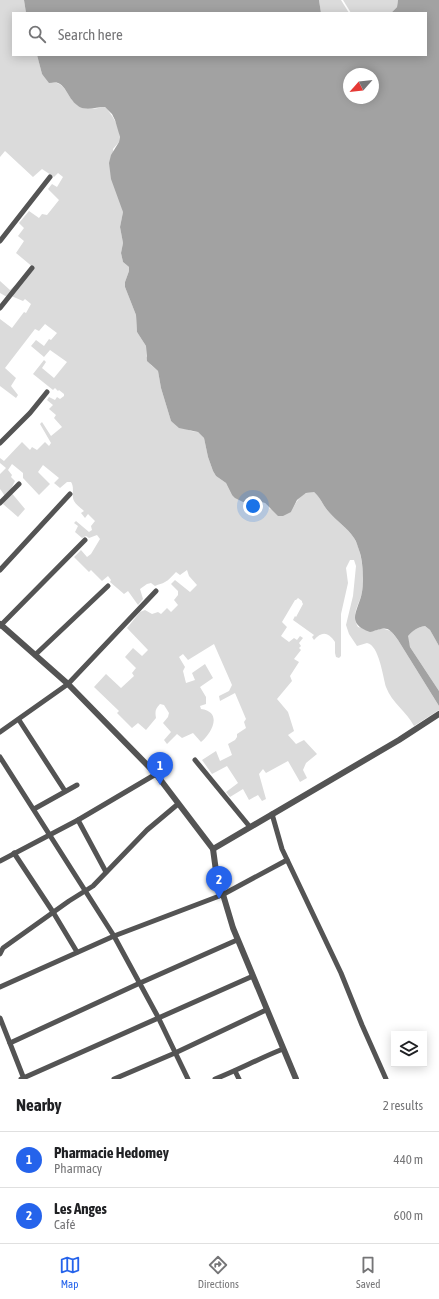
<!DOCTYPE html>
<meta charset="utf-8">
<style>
:root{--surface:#fff;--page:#f2f2f2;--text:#202124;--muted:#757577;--line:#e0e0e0;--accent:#2563eb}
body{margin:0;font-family:"Asap Condensed",sans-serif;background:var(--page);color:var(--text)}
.controls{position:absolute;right:12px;bottom:12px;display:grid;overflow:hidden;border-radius:0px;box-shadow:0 2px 10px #0003}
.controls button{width:36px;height:36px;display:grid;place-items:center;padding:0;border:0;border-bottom:1px solid var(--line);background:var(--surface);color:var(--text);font:20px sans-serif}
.compass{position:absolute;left:343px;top:68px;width:36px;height:36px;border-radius:50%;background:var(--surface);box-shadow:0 2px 10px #0003;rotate:243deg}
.you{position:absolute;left:253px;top:506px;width:14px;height:14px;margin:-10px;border:3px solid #fff;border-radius:50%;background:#1a73e8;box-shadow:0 0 0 6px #1a73e833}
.badge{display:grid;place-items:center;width:26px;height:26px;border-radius:50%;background:var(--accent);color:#fff;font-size:13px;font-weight:700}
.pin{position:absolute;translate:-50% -33px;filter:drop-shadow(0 1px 2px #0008)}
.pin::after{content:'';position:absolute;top:21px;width:14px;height:12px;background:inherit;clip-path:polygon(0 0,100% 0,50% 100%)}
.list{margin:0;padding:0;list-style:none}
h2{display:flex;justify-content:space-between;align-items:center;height:52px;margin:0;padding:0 16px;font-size:17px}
h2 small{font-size:13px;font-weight:400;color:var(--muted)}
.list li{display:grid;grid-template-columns:26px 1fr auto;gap:12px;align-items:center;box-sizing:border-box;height:56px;padding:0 16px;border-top:1px solid var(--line)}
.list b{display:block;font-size:15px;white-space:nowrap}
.list p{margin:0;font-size:13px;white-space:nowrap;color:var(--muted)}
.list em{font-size:13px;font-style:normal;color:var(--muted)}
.icon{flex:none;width:22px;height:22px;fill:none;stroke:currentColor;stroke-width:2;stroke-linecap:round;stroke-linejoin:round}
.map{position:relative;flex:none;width:439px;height:1079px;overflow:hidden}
.search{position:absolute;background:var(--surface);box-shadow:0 2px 10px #0003;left:12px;right:12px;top:12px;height:44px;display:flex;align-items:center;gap:10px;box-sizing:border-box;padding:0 14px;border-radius:0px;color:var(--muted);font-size:15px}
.sheet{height:164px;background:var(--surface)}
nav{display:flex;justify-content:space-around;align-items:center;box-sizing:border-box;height:56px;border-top:1px solid var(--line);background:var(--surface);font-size:11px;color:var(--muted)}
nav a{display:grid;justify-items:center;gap:2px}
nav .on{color:var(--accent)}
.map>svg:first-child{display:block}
.green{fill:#dbdbdb}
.water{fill:#a2a2a2;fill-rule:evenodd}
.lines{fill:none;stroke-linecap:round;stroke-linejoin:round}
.minor{stroke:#545454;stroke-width:5}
.tertiary{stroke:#545454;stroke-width:6}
</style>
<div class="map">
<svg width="439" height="1079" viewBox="0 0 439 1079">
<rect width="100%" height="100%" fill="#fff"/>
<g class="green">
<path d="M0,0H24L26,13H13V55H37L42,74L53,83C67,81 67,103 83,108C90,110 97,108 105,107C112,114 123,131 119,142C117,144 115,147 113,149L123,212L120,227L123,243L121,253L123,262L129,267V271L125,282V287L136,315L137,332L146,346V356L151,365L158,371L161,388L171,421L191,431L198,432L204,438L208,457L213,471L216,476L226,483L232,495L265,503L270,509L291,512C296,502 301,491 314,492C320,497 323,505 328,511C336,521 348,528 354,538C362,551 365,577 362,592C360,604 350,614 358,627L375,631L381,628L391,631L398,640L439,706V710L414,726C407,712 392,703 386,687C383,677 379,645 367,643L357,646L349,634L346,625L353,596L356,566L354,560H350L346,568L348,583L341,614V656L339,658L336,657L335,653V642C328,632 322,631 314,640L312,637L314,635L293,620L295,616L296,617L303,604L302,602V601L298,598L296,600H295L282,622L287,627L281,636L289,642L294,638L297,640L300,636L303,638L299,643L301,646L299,648L301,650L294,659L299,662L290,676L292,681L277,699L288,712L294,731L288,735L296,744L304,740L317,754L306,763L303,770L307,778L300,782L288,761L266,773L263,769L259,774L266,799L262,801L258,795L249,800L243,789L230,797L226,792L238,783L227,766L212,774L202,760L216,751L220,761L232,755L228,744L235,740L237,737V734L246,728L244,722L246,719L235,693L220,701L219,696L229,691L232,685L214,644L188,660L183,654L179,657L185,667L183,671L186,683L195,680L192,673L205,664L213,678L200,687L206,697V704L200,706L201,709C223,712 212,733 201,742L193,733L182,738L177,734L167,744L164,740L171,732L163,723L168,717L169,713L164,705L160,704C155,709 155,712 156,718L146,730L138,723L132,728L117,713L119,711L94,687L106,674L121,688L134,676L132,673L136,668L125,657L133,648L142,656L148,650L127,628L140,612L145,610L152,614L158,612L161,614L167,608L171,612L178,605L174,600L178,595V591L171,584L175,580L190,592L197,585L189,576L187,570L180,575L176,572C172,576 169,580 165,582C162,584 159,584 155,586L151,583L147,584L140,589L143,599L138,605L128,591L124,594L110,582L111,580L108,576L102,581L91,570L89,572L74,557L81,550L87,557L91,554L100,539L97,535L89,538L86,536L82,538L75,532L78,526L74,523L76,521L89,532L92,530L91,526L95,521L88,514L85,518L81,513L84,511C81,508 76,505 74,501C71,495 75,488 71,482H67L60,488L54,483L59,478L43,465L38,472L50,484L39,495L23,478V473L12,464L8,470L12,475L11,477L15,481L10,491L25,509L18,517L3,504C7,498 4,494 0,489V474L6,468L0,463V458L4,461L22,442L30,450L32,447L37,450L45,442L49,446L51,443L40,424L42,422L51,436L62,427L54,418L56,415L49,409L53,405L47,400L49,397L55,400L57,397L60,399L64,396V394L59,390L58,391L55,388L53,390L33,374L44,360L46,362L42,368L54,378L67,362L50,350L44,357L31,346L36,340L44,346L49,339L51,340L57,333L45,324L39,331L35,329L5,368L16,378L11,386L18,395L16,398L0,386V319L12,328L24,312L26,313L31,304L25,299L23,301L9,295L7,297L0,293V281L10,290L34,268L16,253L24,241L18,236L24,228L19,223L29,211L39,218L42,214L47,215L59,200L48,189L52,184L57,187L63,177L58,173L54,177L42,169L33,177L5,151L0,157Z"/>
<polygon points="319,0 341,0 349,13 321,13"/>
<polygon points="343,0 398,0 397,7 391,13 351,13"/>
<path d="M425,626L430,630L439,646V691L410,647L407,636C412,631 418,627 425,626Z"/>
</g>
<g class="water">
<polygon points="24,0 319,0 321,13 26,13"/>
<path d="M398,0H439V646L430,630L425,626C418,627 412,631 408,636L410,647L439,691V706L398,640C387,624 385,628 370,632C344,623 359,610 362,592C364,582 363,563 360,553C358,548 357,542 354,538C348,528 336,521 328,511C323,505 320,497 314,492L306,493L302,496L297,500L291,512L283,516H278L265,503L256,501L243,502L235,498L232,495L226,483L216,476L213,471L208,457L204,438L198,432L179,428L171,421L161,388L158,371L147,361L146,346L137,332L136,315L125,287V282L129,271V267L123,262L121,253L123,243L120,227L123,212L111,179L109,163L111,155L119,142L120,137L115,120L112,114L105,107C97,107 90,110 82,108C69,103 67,86 58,83C55,82 52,83 49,83L42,74L37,55H426V13H391L397,7ZM349,74H373V98H349Z"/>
</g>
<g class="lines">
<g class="minor">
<polyline points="0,241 50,177"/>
<polyline points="0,308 32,268"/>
<polyline points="0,443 30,413 47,392"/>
<polyline points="0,503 19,484"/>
<polyline points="0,570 70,494"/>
<polyline points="0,626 85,540"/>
<polyline points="35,655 108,586"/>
<polyline points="19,720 65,791"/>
<polyline points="0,732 68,684 156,591"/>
<polyline points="0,757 114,936 0,987"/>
<polyline points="195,760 250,827"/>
<polyline points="34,809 77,785"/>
<polyline points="272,814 282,849 341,973 362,1025 386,1079"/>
<polyline points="78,820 106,872"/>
<polyline points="14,853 53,912 77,952"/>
<polyline points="0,861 78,820 156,774"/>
<polyline points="0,954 3,948 69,901 93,886 147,830 178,804"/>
<polyline points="0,1018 24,1079"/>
<polyline points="10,1043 140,983 237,940"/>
<polyline points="235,1071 239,1079"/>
<polyline points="21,1079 253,976"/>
<polyline points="114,1079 175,1053 266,1010"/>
<polyline points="188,1079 158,1017 114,936 222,895 287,860"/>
<path d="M215,1079C238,1070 260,1058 283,1049"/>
</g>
<g class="tertiary">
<polyline points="0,624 68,684 156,774 213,849 216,871 233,928 296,1079"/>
<polyline points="213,849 399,740 439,714"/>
</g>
</g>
</svg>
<div class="controls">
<button><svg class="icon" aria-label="layers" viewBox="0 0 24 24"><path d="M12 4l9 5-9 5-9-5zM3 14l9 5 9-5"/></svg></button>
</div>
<svg class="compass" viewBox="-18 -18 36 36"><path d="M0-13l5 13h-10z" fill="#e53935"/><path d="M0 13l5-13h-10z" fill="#757577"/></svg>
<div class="you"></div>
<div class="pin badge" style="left:160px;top:785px">1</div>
<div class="pin badge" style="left:219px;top:899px">2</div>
<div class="search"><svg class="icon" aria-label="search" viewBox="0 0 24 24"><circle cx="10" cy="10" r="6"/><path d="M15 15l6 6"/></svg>Search here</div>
</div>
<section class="sheet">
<h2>Nearby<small>2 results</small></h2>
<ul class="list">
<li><span class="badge">1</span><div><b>Pharmacie Hedomey</b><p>Pharmacy</p></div><em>440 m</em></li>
<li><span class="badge">2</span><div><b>Les Anges</b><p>Café</p></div><em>600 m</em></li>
</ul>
</section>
<nav>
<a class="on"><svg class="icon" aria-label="map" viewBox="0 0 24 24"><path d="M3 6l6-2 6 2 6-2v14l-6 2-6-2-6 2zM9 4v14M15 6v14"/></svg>Map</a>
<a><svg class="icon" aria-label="directions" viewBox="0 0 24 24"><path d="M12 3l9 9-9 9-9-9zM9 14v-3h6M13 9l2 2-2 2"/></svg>Directions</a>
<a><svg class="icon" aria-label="saved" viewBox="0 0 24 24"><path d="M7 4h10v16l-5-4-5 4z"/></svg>Saved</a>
</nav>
